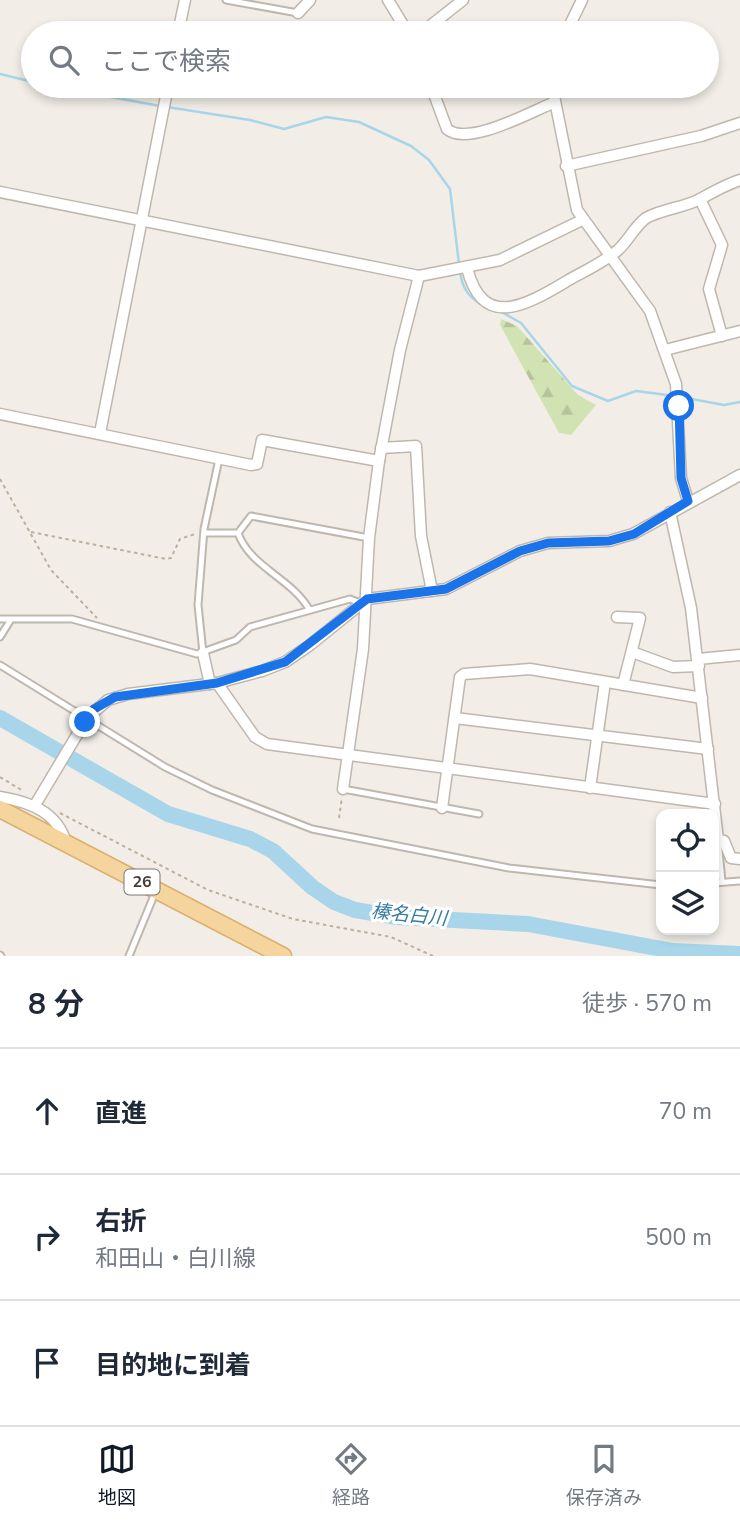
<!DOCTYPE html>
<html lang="ja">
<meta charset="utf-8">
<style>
:root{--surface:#fff;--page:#f2f2f3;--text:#1f2937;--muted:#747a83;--line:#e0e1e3;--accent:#111827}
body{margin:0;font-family:"Nunito Sans","Noto Sans JP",sans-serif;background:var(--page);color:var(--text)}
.controls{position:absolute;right:21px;bottom:21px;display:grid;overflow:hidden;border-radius:14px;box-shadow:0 4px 10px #0003}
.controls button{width:63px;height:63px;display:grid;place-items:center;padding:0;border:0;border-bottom:2px solid var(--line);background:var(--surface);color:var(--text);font:35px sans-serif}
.stop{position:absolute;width:21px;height:21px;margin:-16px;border:5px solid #1a73e8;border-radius:50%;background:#fff}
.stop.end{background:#1a73e8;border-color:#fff;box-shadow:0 2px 7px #0008}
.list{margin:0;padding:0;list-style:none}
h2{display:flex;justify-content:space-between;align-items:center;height:91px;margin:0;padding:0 28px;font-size:30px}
h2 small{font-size:23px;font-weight:400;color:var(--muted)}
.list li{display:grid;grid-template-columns:46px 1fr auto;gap:21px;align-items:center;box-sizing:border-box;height:126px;padding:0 28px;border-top:2px solid var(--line)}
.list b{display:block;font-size:26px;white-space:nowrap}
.list p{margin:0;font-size:23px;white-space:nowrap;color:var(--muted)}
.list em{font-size:23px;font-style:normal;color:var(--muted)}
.icon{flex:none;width:38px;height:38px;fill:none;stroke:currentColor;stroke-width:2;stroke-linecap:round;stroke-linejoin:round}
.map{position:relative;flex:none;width:740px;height:956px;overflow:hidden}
.search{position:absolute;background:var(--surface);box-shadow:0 4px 10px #0003;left:21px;right:21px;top:21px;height:77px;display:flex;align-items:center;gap:18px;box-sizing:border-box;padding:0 24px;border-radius:38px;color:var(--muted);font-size:26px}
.sheet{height:469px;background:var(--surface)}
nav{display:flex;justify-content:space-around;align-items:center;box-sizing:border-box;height:98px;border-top:2px solid var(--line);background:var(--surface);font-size:19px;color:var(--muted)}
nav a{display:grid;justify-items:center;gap:4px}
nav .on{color:var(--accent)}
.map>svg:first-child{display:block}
.forest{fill:url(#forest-firs)}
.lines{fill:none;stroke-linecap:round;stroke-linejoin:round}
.stream{stroke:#a8d5ea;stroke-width:2.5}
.river{stroke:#a8d5ea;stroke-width:16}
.service-casing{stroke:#bfb7ad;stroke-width:9}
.minor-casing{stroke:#bfb7ad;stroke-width:13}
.primary-casing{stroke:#d9af6e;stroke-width:19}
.path{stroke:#bdaf9d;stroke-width:2;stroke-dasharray:3.5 3.5;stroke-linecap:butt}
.service{stroke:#fff;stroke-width:5}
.minor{stroke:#fff;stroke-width:10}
.primary{stroke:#f5d49d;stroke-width:16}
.route{stroke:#1a73e8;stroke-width:9}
.labels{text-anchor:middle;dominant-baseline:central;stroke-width:6;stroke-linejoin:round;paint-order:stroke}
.shield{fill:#fff;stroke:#7c7873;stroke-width:2}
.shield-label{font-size:16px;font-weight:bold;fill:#443e37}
.water-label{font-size:19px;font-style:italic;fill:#377da0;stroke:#fff}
</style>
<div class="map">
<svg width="740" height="956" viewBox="0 0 740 956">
<defs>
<pattern id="forest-firs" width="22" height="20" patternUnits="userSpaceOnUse" patternTransform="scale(1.75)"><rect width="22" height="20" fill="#d2e3b3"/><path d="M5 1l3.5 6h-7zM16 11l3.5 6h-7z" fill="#b6c49b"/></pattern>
</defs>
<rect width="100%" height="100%" fill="#f2eee7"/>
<polygon class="forest" points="501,319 517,326 578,395 596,405 571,435 559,433 500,325"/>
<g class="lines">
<g class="stream">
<polyline points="0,74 33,82"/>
<polyline points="51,86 160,106"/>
<polyline points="167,107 250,120 284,129 326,117 359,122 411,146 429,160 450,189 459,264"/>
<path d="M460,271C462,289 470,300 487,307"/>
<polyline points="500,311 521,323 572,386 608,401 636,391 675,396"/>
<polyline points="681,397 724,405 740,402"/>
</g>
<polyline class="river" points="0,718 168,814 250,839 273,851 312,887 334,902 355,910 397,917 528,924 673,951 740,954"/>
<g class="service-casing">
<g id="service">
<polyline points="226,0 298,13"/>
<polyline points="205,533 238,533 251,516 369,538"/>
<path d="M238,533C250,567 291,578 309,609"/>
<polyline points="0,619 72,619 197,654 236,640 250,627 350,599 360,603"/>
<polyline points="0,637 10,621"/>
<polyline points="203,653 198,605 204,529 219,459"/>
<polyline points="0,665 165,767 212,790 312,829 509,868 661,885"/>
<polyline points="343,789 479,814"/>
<polyline points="718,840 722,882"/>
<polyline points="714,883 740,881"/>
<polyline points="0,955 1,956"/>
<polyline points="129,956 155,893"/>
</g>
</g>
<g class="minor-casing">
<g id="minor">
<polyline points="388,0 408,33"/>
<polyline points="298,13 310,0"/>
<polyline points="178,33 185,0"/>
<polyline points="421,33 463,0"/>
<polyline points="566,33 582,0"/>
<path d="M431,86L447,129C468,147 530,112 553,103"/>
<polyline points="552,86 577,210 650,311 676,384 681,478 688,501"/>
<polyline points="566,166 701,136 740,123"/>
<polyline points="0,192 419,276 500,260 582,220"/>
<polyline points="700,199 722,245 709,289 722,336"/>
<path d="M467,268C483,332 528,304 567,281C584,271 603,263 618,250C629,240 634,227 646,218C664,208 685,208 702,198C715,191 725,185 740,180"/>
<polyline points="665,350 740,331"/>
<polyline points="0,414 251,465 257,464 262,440 379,461"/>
<polyline points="100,433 168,86"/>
<polyline points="381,448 416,446 421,536 432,591"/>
<polyline points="670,512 691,608 718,840 724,841 731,858 740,859"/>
<polyline points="617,617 640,618 623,685"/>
<polyline points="632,652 673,667 699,666"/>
<polyline points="203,653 210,684"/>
<polyline points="698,659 740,655"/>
<polyline points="217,683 255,737 267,744 715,804"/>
<polyline points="455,718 708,749"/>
<polyline points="590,788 605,682"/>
<polyline points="343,789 363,649 369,538 379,461 400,350 419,276"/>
<path d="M0,797C29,802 57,811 66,843"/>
<polyline points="35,805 87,718 108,700 128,694 217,683 262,671 285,662 310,645 367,599 446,589 520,551 548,543 609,541 633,534 740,475"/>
<polyline points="442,808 460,677 464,674 530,669 702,698"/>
</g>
</g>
<g class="primary-casing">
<polyline id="primary" points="0,809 283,956"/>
</g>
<g class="path">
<polyline points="0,479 51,570 97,618"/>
<polyline points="31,532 166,559 171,558 180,539 195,534"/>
<polyline points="0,777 23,791"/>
<polyline points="60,813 208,890 293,919 391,937 433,956"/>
<polyline points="339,818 342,797"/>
</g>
<use href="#service" class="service"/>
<use href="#minor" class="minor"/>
<use href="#primary" class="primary"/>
</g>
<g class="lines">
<polyline class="route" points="85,722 94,709 115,697 217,683 285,662 367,599 446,589 520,551 548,543 609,541 634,534 688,501 681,478 679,406"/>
</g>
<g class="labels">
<rect class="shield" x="124.5" y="869.5" width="35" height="25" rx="5"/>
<g class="shield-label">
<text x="142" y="882">26</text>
</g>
<g class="water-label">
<text transform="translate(409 915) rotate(6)">榛名白川</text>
</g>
</g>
</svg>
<div class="controls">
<button><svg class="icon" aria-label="locate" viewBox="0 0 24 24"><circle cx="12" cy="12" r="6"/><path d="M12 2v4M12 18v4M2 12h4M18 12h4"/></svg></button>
<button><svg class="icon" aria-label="layers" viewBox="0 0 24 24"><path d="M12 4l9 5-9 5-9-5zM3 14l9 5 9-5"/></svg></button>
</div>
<div class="stop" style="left:679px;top:406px"></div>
<div class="stop end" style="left:85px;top:722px"></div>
<div class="search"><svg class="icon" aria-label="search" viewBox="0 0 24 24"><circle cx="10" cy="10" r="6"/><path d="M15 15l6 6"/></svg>ここで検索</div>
</div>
<section class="sheet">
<h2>8 分<small>徒歩 · 570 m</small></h2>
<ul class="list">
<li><svg class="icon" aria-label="ahead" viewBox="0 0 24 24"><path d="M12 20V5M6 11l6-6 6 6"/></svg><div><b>直進</b></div><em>70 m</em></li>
<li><svg class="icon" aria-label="right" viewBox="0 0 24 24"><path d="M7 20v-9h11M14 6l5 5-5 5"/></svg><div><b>右折</b><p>和田山・白川線</p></div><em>500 m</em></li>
<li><svg class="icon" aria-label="arrive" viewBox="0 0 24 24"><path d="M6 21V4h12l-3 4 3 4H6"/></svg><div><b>目的地に到着</b></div></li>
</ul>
</section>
<nav>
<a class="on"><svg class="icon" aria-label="map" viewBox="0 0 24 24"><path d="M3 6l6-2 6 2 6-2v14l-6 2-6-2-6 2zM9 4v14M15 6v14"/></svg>地図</a>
<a><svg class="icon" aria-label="directions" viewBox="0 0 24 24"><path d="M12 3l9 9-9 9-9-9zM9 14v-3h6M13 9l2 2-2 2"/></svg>経路</a>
<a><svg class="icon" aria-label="saved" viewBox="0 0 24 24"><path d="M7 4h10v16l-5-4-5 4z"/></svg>保存済み</a>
</nav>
